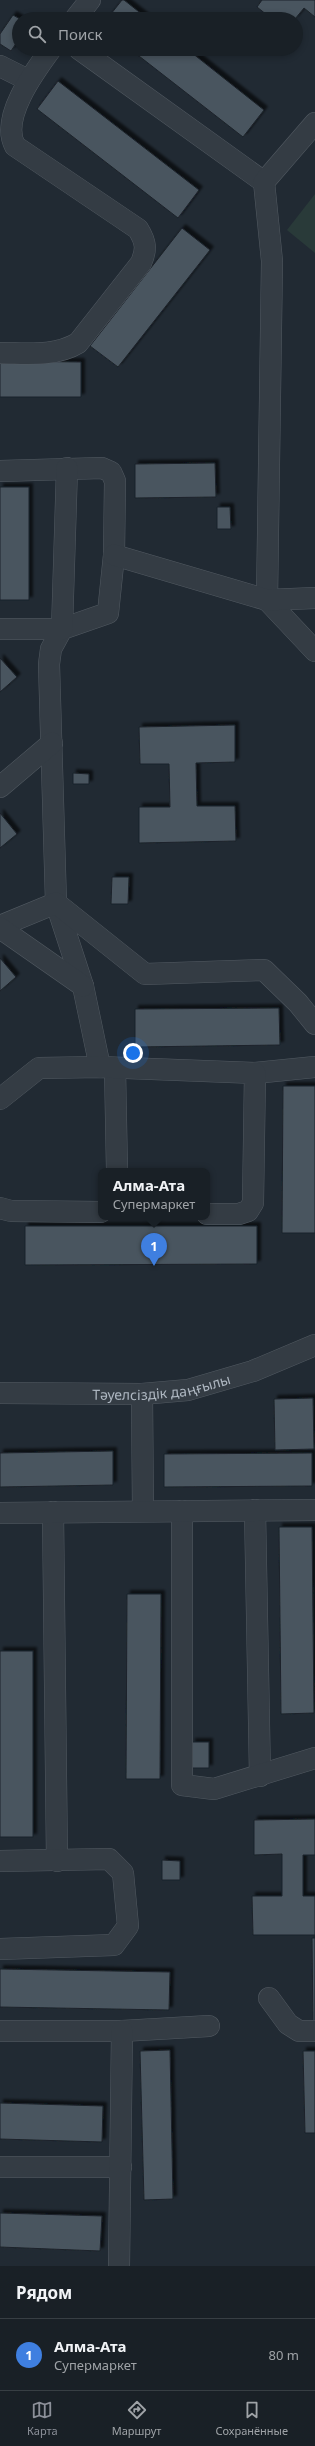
<!DOCTYPE html>
<html lang="ru">
<meta charset="utf-8">
<style>
:root{--surface:#192026;--page:#22282e;--text:#f1f3f6;--muted:#9fa3a7;--line:#373e43;--accent:#8c9099}
body{margin:0;font-family:"Noto Sans",sans-serif;background:var(--page);color:var(--text)}
.you{position:absolute;left:133px;top:1053px;width:14px;height:14px;margin:-10px;border:3px solid #fff;border-radius:50%;background:#1a73e8;box-shadow:0 0 0 6px #1a73e833}
.badge{display:grid;place-items:center;width:26px;height:26px;border-radius:50%;background:var(--accent);color:#fff;font-size:13px;font-weight:700}
.pin{position:absolute;translate:-50% -33px;filter:drop-shadow(0 1px 2px #0008)}
.pin::after{content:'';position:absolute;top:21px;width:14px;height:12px;background:inherit;clip-path:polygon(0 0,100% 0,50% 100%)}
.popup{position:absolute;left:98px;top:1168px;width:112px;height:52px;box-sizing:border-box;display:grid;place-content:center;border-radius:8px;background:var(--surface);filter:drop-shadow(0 1px 3px #0005);font-size:13px;white-space:nowrap;color:var(--muted)}
.popup b{font-size:15px;color:var(--text)}
.popup::after{content:'';position:absolute;left:50%;top:100%;margin-left:-8px;border:8px solid transparent;border-top-color:var(--surface)}
.list{margin:0;padding:0;list-style:none}
h2{display:flex;justify-content:space-between;align-items:center;height:52px;margin:0;padding:0 16px;font-size:17px}
h2 small{font-size:13px;font-weight:400;color:var(--muted)}
.list li{display:grid;grid-template-columns:26px 1fr auto;gap:12px;align-items:center;box-sizing:border-box;height:72px;padding:0 16px;border-top:1px solid var(--line)}
.list b{display:block;font-size:15px;white-space:nowrap}
.list p{margin:0;font-size:13px;white-space:nowrap;color:var(--muted)}
.list em{font-size:13px;font-style:normal;color:var(--muted)}
.icon{flex:none;width:22px;height:22px;fill:none;stroke:currentColor;stroke-width:2;stroke-linecap:round;stroke-linejoin:round}
.map{position:relative;flex:none;width:315px;height:2266px;overflow:hidden}
.search{position:absolute;background:var(--surface);box-shadow:0 2px 6px #0003;left:12px;right:12px;top:12px;height:44px;display:flex;align-items:center;gap:10px;box-sizing:border-box;padding:0 14px;border-radius:22px;color:var(--muted);font-size:15px}
.sheet{height:124px;background:var(--surface)}
nav{display:flex;justify-content:space-around;align-items:center;box-sizing:border-box;height:56px;border-top:1px solid var(--line);background:var(--surface);font-size:11px;color:var(--muted)}
nav a{display:grid;justify-items:center;gap:2px}
nav .on{color:var(--accent)}
.map>svg:first-child{display:block}
.green{fill:#293a39}
.building{fill:#4a555f;stroke:#1c232a;filter:url(#shadow)}
.lines{fill:none;stroke-linecap:round;stroke-linejoin:round}
.minor-casing{stroke:#525a62;stroke-width:22}
.minor{stroke:#343c44;stroke-width:21}
.labels{text-anchor:middle;dominant-baseline:central;stroke-width:3.5;stroke-linejoin:round;paint-order:stroke}
.street-label{font-size:14px;fill:#aeb7c1;stroke:#1a2128}
</style>
<div class="map">
<svg width="315" height="2266" viewBox="0 0 315 2266">
<defs>
<filter id="shadow"><feDropShadow dx="3.5" dy="-3.5" stdDeviation="1" flood-color="#0009"/></filter>
</defs>
<rect width="100%" height="100%" fill="#212a33"/>
<polygon class="green" points="315,194 315,253 287,230"/>
<g class="building">
<polygon points="122,0 124,0 148,19 107,19"/>
<polygon points="262,0 315,0 315,17 304,8 295,19 272,19 257,7"/>
<polygon points="13,15 20,19 19,39 11,51 0,44 0,34"/>
<polygon points="130,49 187,49 264,110 243,137"/>
<polygon points="58,81 199,190 178,218 37,109"/>
<polygon points="182,228 210,250 118,367 90,346"/>
<polygon points="0,361 81,362 81,397 0,397"/>
<polygon points="215,463 216,497 135,498 135,464"/>
<rect x="0" y="487" width="29" height="113"/>
<polygon points="217,507 230,507 231,529 217,529"/>
<polygon points="0,658 17,677 0,692"/>
<polygon points="235,725 235,762 196,763 197,806 235,806 236,841 139,843 139,807 170,807 169,764 140,764 139,727"/>
<polygon points="73,773 89,774 89,784 73,784"/>
<polygon points="0,813 17,834 0,848"/>
<polygon points="112,877 129,877 128,904 111,904"/>
<polygon points="0,958 16,977 0,991"/>
<polygon points="279,1008 280,1045 135,1047 135,1009"/>
<polygon points="283,1086 315,1086 315,1233 282,1233"/>
<polygon points="25,1226 257,1226 257,1264 25,1265"/>
<polygon points="313,1398 314,1449 275,1450 274,1399"/>
<polygon points="113,1451 113,1485 0,1487 0,1453"/>
<polygon points="312,1453 312,1486 164,1487 164,1454"/>
<polygon points="279,1527 312,1527 314,1713 281,1714"/>
<polygon points="127,1594 161,1594 160,1779 126,1779"/>
<rect x="0" y="1651" width="33" height="186"/>
<rect x="192" y="1742" width="17" height="26"/>
<polygon points="315,1819 315,1855 303,1855 303,1896 315,1896 315,1935 253,1935 252,1896 282,1896 282,1854 254,1855 254,1820"/>
<polygon points="162,1860 180,1861 180,1880 162,1880"/>
<polygon points="312,1938 315,1938 315,2025 313,2025"/>
<polygon points="0,1969 170,1972 169,2010 0,2007"/>
<polygon points="170,2050 173,2199 144,2200 140,2051"/>
<polygon points="303,2051 315,2051 315,2133 305,2133"/>
<polygon points="0,2103 103,2106 102,2142 0,2139"/>
<polygon points="0,2213 102,2216 100,2251 0,2247"/>
</g>
<g class="lines">
<g class="minor-casing">
<g id="minor">
<polyline points="75,19 90,0"/>
<polyline points="79,49 264,182"/>
<polyline points="0,66 28,80"/>
<polyline points="315,123 264,182 272,261 267,600 315,651"/>
<path d="M0,353C26,353 55,357 78,343L141,263C147,249 146,242 138,229L15,146C0,118 34,72 51,49"/>
<polyline points="0,471 102,468 111,472 115,481 114,555 108,613 62,629 51,649 49,664 56,903 83,986 100,1067"/>
<polyline points="114,555 267,600 315,598"/>
<polyline points="0,629 62,629 67,468"/>
<polyline points="0,787 52,743"/>
<polyline points="0,926 56,903 145,974 264,970 298,1003 315,1024"/>
<polyline points="0,928 83,986"/>
<polyline points="115,1068 117,1171"/>
<polyline points="255,1073 315,1067"/>
<polyline points="0,1099 39,1068 100,1067 255,1073 253,1203 248,1211 239,1214 207,1214"/>
<polyline points="0,1208 11,1211 101,1212"/>
<path id="s1" d="M0,1393L142,1394L188,1390L253,1371L315,1345"/>
<polyline points="142,1394 143,1511"/>
<polyline points="255,1510 260,1776"/>
<polyline points="182,1511 182,1785 214,1789 315,1758"/>
<polyline points="53,1512 57,1861"/>
<polyline points="0,1513 315,1510"/>
<polyline points="0,1861 109,1859 123,1873 128,1926 114,1945 0,1949"/>
<polyline points="269,1998 288,2024 299,2031 315,2031"/>
<polyline points="0,2031 122,2031 209,2026"/>
<polyline points="0,2167 121,2167"/>
<polyline points="119,2266 122,2031"/>
</g>
</g>
<use href="#minor" class="minor"/>
</g>
<g class="labels">
<g class="street-label">
<text stroke="none"><textPath href="#s1" startOffset="162">Тәуелсіздік даңғылы</textPath></text>
</g>
</g>
</svg>
<div class="you"></div>
<div class="pin badge" style="left:154px;top:1266px;background:#3f7fe0">1</div>
<div class="popup"><b>Алма-Ата</b>Супермаркет</div>
<div class="search"><svg class="icon" aria-label="search" viewBox="0 0 24 24"><circle cx="10" cy="10" r="6"/><path d="M15 15l6 6"/></svg>Поиск</div>
</div>
<section class="sheet">
<h2>Рядом<small></small></h2>
<ul class="list">
<li><span class="badge" style="background:#3f7fe0">1</span><div><b>Алма-Ата</b><p>Супермаркет</p></div><em>80 m</em></li>
</ul>
</section>
<nav>
<a class="on"><svg class="icon" aria-label="map" viewBox="0 0 24 24"><path d="M3 6l6-2 6 2 6-2v14l-6 2-6-2-6 2zM9 4v14M15 6v14"/></svg>Карта</a>
<a><svg class="icon" aria-label="directions" viewBox="0 0 24 24"><path d="M12 3l9 9-9 9-9-9zM9 14v-3h6M13 9l2 2-2 2"/></svg>Маршрут</a>
<a><svg class="icon" aria-label="saved" viewBox="0 0 24 24"><path d="M7 4h10v16l-5-4-5 4z"/></svg>Сохранённые</a>
</nav>
